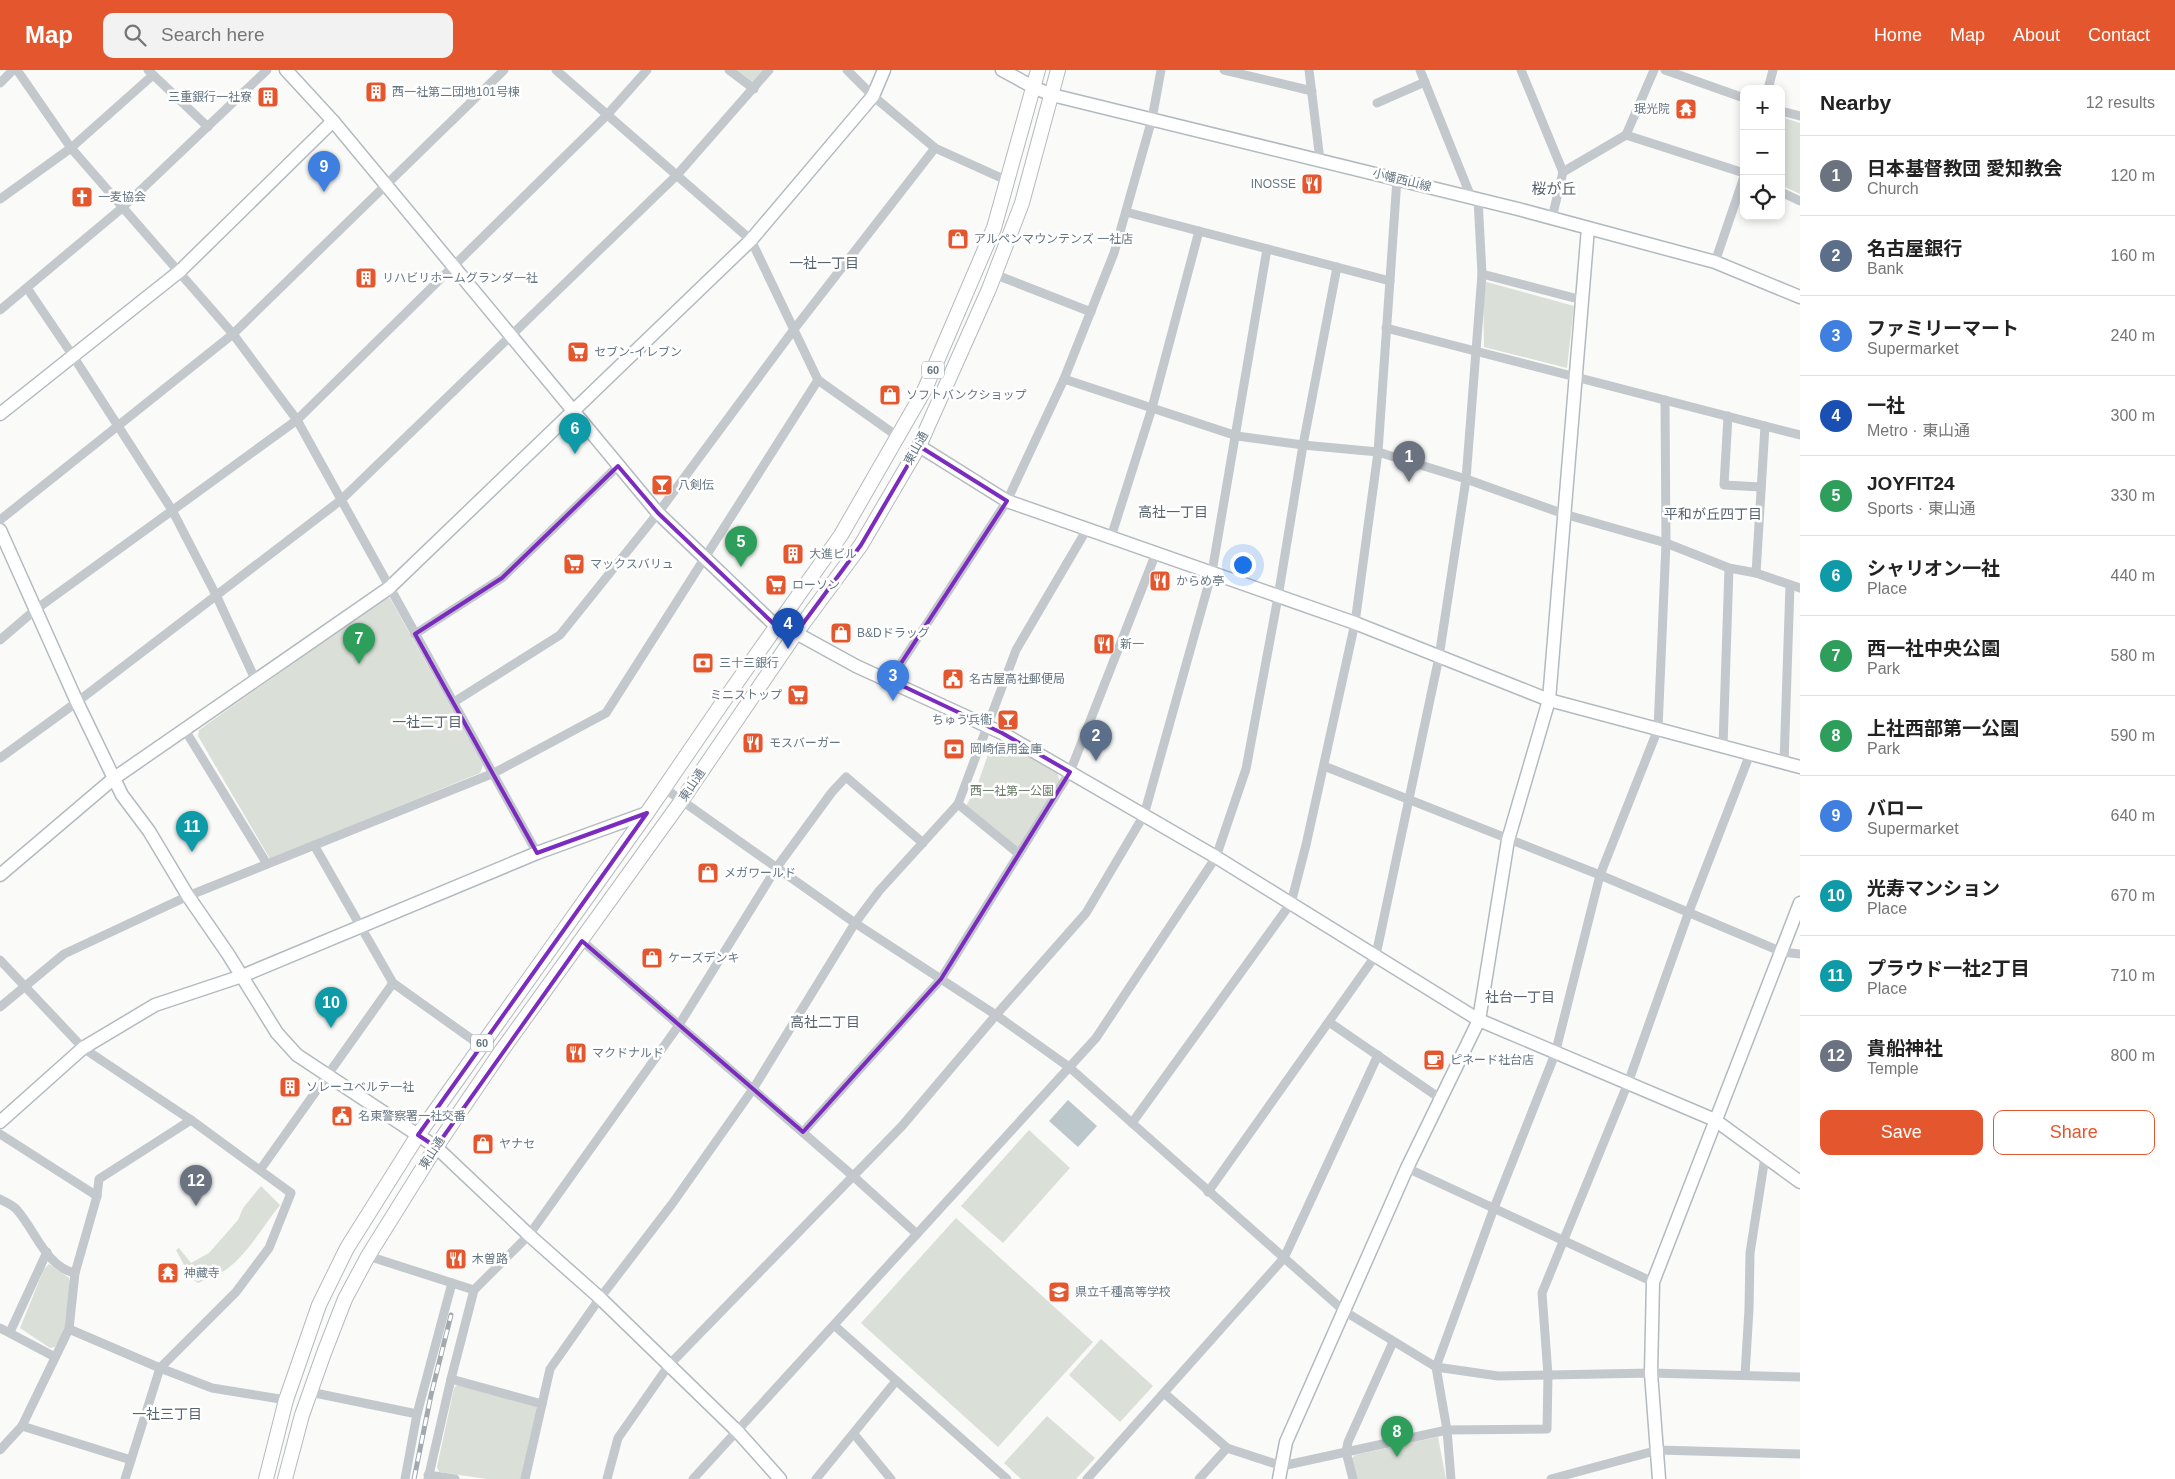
<!DOCTYPE html>
<meta charset="utf-8">
<style>
:root{--surface:#fff;--page:#f2f2f2;--text:#222;--muted:#767676;--line:#e0e0e0;--accent:#e4572e}
body{margin:0;font-family:Arial,"Noto Sans JP",sans-serif;background:var(--page);color:var(--text)}
.controls{position:absolute;right:15px;top:15px;display:grid;overflow:hidden;border-radius:10px;box-shadow:0 2px 8px #0003}
.controls button{width:45px;height:45px;display:grid;place-items:center;padding:0;border:0;border-bottom:1px solid var(--line);background:var(--surface);color:var(--text);font:25px sans-serif}
.you{position:absolute;left:1242px;top:494px;width:18px;height:18px;margin:-12px;border:4px solid #fff;border-radius:50%;background:#1a73e8;box-shadow:0 0 0 8px #1a73e833}
.badge{display:grid;place-items:center;width:32px;height:32px;border-radius:50%;background:var(--accent);color:#fff;font-size:16px;font-weight:700}
.pin{position:absolute;translate:-50% -41px;filter:drop-shadow(0 1px 2px #0008)}
.pin::after{content:'';position:absolute;top:26px;width:18px;height:15px;background:inherit;clip-path:polygon(0 0,100% 0,50% 100%)}
.list{margin:0;padding:0;list-style:none}
h2{display:flex;justify-content:space-between;align-items:center;height:65px;margin:0;padding:0 20px;font-size:21px}
h2 small{font-size:16px;font-weight:400;color:var(--muted)}
.list li{display:grid;grid-template-columns:32px 1fr auto;gap:15px;align-items:center;box-sizing:border-box;height:80px;padding:0 20px;border-top:1px solid var(--line)}
.list b{display:block;font-size:19px;white-space:nowrap}
.list p{margin:0;font-size:16px;white-space:nowrap;color:var(--muted)}
.list em{font-size:16px;font-style:normal;color:var(--muted)}
.actions{display:flex;gap:10px;padding:15px 20px}
.actions a{flex:1;padding:11px 0;border:1px solid var(--accent);border-radius:10px;text-align:center;font-size:18px;color:var(--accent)}
.actions .main{background:var(--accent);color:#fff}
.icon{flex:none;width:28px;height:28px;fill:none;stroke:currentColor;stroke-width:2;stroke-linecap:round;stroke-linejoin:round}
.map{position:relative;flex:none;width:1800px;height:1409px;overflow:hidden}
header{display:flex;align-items:center;gap:30px;box-sizing:border-box;height:70px;padding:0 25px;background:var(--accent);color:#fff}
header strong{font-size:24px}
nav{display:flex;gap:28px;margin-inline-start:auto;font-size:18px}
.search{width:350px;height:45px;background:var(--page);display:flex;align-items:center;gap:12px;box-sizing:border-box;padding:0 18px;border-radius:10px;color:var(--muted);font-size:19px}
main{display:flex}
aside{flex:1;background:var(--surface)}
.map>svg:first-child{display:block}
.green{fill:#dadfd7}
.water{fill:#bbc7cb}
.lines{fill:none;stroke-linecap:round;stroke-linejoin:round}
.secondary-casing{stroke:#b3babf;stroke-width:15}
.primary-casing{stroke:#b5babe;stroke-width:16}
.street{stroke:#c3c8cc;stroke-width:9}
.secondary{stroke:#fff;stroke-width:12}
.primary{stroke:#fff;stroke-width:14}
.rail-casing{stroke:#a2aab0;stroke-width:5}
.rail{stroke:#fff;stroke-width:3;stroke-dasharray:9;stroke-linecap:butt}
.marked{fill:none;stroke:#7b2cbf;stroke-width:4;stroke-linejoin:round}
.labels{text-anchor:middle;dominant-baseline:central;stroke-width:5;stroke-linejoin:round;paint-order:stroke}
.shield{fill:#fff;stroke:#939fa8;stroke-width:1}
.shield-label{font-size:11px;font-weight:bold;fill:#657683}
.poi-label{font-size:12px;fill:#657683;stroke:#fff;text-anchor:start}
.street-label{font-size:12px;fill:#657683;stroke:#fff}
.park-label{font-size:12px;fill:#687a64;stroke:#fff}
.neighbourhood-label{font-size:14px;fill:#57646e;stroke:#fff}
.quarter-label{font-size:15px;fill:#57646e;stroke:#fff}
</style>
<header>
<strong>Map</strong>
<div class="search"><svg class="icon" aria-label="search" viewBox="0 0 24 24"><circle cx="10" cy="10" r="6"/><path d="M15 15l6 6"/></svg>Search here</div>
<nav><a>Home</a><a>Map</a><a>About</a><a>Contact</a></nav>
</header>
<main>
<div class="map">
<svg width="1800" height="1409" viewBox="0 0 1800 1409">
<rect width="100%" height="100%" fill="#fafaf8"/>
<g class="green">
<polygon points="734,0 764,0 755,12 749,12"/>
<polygon points="1781,47 1800,53 1800,124 1781,115"/>
<polygon points="1483,211 1574,236 1567,298 1484,277"/>
<polygon points="386,527 390,528 483,695 480,703 270,789 198,666 199,660"/>
<polygon points="1004,673 1057,703 1060,711 1019,777 1016,777 966,736 977,716 991,676"/>
<polygon points="1029,1060 1070,1098 1003,1173 961,1136"/>
<path d="M261,1116L280,1135C264,1155 248,1183 227,1199C218,1205 207,1209 198,1213L191,1208L176,1180L179,1178L191,1193L209,1183L238,1150L243,1138Z"/>
<polygon points="956,1148 1093,1272 998,1377 861,1253"/>
<polygon points="49,1194 69,1208 70,1212 66,1258 55,1277 50,1278 20,1258 44,1199"/>
<polygon points="1101,1269 1153,1316 1120,1352 1069,1305"/>
<polygon points="457,1315 537,1336 521,1409 487,1409 439,1402 437,1397 454,1318"/>
<polygon points="1047,1346 1095,1388 1076,1409 1021,1409 1004,1393"/>
<polygon points="1438,1367 1446,1409 1356,1409 1351,1389 1355,1385"/>
</g>
<polygon class="water" points="1068,1030 1097,1056 1078,1077 1049,1051"/>
<g class="lines">
<g class="secondary-casing">
<g id="secondary">
<polyline points="286,0 333,51 658,443 777,557 796,563 856,596 1002,663 1216,787 1479,950 1715,1050 1800,1112"/>
<polyline points="1002,0 1033,17 1052,25 1518,139 1715,192 1800,227"/>
<polyline points="0,344 180,201 333,51"/>
<polyline points="919,376 1007,431 1355,553 1549,630 1800,697"/>
<polyline points="0,460 77,632 122,725 149,761 188,826 228,884 277,963 297,985 436,1077 529,1165 600,1228 738,1362 780,1409"/>
<polyline points="0,805 113,709 389,518 751,170 873,26 884,0"/>
<polyline points="0,1052 83,978 155,935 242,906 537,783 647,743"/>
<polyline points="1279,1409 1286,1372 1407,1098 1479,950 1508,770 1549,630 1588,158"/>
<polyline points="1659,1409 1651,1303 1653,1212 1800,833"/>
</g>
</g>
<g class="primary-casing">
<g id="primary">
<polyline points="266,1409 286,1330 319,1235 347,1178 418,1065 647,743 723,632 841,465 925,319 994,158 1038,0"/>
<polyline points="285,1409 302,1345 324,1283 345,1229 368,1186 436,1077 502,980 682,730 796,563 861,475 919,376 989,219 1022,133 1058,0"/>
</g>
</g>
<g class="street">
<polyline points="17,0 71,78 233,264 297,350 537,783"/>
<polyline points="148,0 208,57"/>
<polyline points="729,0 754,19"/>
<polyline points="847,0 873,26 935,78 1008,111"/>
<polyline points="1224,0 1312,21"/>
<polyline points="1309,0 1320,90"/>
<polyline points="1420,0 1471,127"/>
<polyline points="1521,0 1563,102"/>
<polyline points="1665,0 1744,28"/>
<polyline points="0,13 13,0"/>
<polyline points="1768,19 1773,0"/>
<polyline points="1377,33 1425,12"/>
<polyline points="1781,41 1800,46"/>
<polyline points="1626,65 1654,0"/>
<polyline points="1781,122 1800,131"/>
<polyline points="0,129 71,78 153,5"/>
<polyline points="1126,142 1390,211"/>
<polyline points="1552,148 1563,102 1626,65 1744,103"/>
<polyline points="1715,192 1744,107"/>
<polyline points="994,204 1091,242"/>
<polyline points="1482,204 1582,230"/>
<polyline points="27,218 73,286 172,440 216,525 256,611"/>
<polyline points="0,240 122,138 267,0"/>
<polyline points="1386,258 1800,365"/>
<polyline points="1064,309 1237,366 1303,375 1378,382 1466,409 1564,444 1666,473 1729,498 1756,503 1800,518"/>
<polyline points="818,310 897,366"/>
<polyline points="1728,346 1724,415 1761,417"/>
<polyline points="0,450 233,264 504,0"/>
<polyline points="1111,467 1152,338 1199,161"/>
<polyline points="1756,503 1765,356"/>
<polyline points="415,564 502,508 618,396"/>
<polyline points="0,570 35,540 297,350 607,45 647,0"/>
<polyline points="890,610 1007,431 1064,309 1114,183 1152,49 1161,0"/>
<polyline points="454,632 560,565 658,443 795,258 935,78"/>
<polyline points="185,660 267,794"/>
<polyline points="1723,676 1729,498"/>
<polyline points="0,688 77,632 341,430 677,105 769,0"/>
<polyline points="1784,693 1790,515"/>
<polyline points="1324,696 1600,805 1782,882 1800,884"/>
<polyline points="664,718 855,853 996,945 1069,997 1132,1053 1291,833 1306,775 1355,553 1378,382 1397,109"/>
<polyline points="958,734 1019,784"/>
<polyline points="314,775 393,913 480,975"/>
<polyline points="582,871 853,1106 917,1164"/>
<polyline points="0,890 83,978 191,1050 291,1123 269,1178 236,1222 160,1298 125,1409"/>
<polyline points="0,937 64,884 188,826 494,703 606,643 818,310 751,170 556,0"/>
<polyline points="1329,952 1441,1029"/>
<polyline points="1132,1053 1344,1241 1436,1297 1498,1306 1651,1303 1800,1307"/>
<polyline points="803,1062 941,909 1070,702 1156,483"/>
<polyline points="0,1064 97,1126"/>
<polyline points="1407,1098 1653,1212"/>
<polyline points="260,1100 393,913"/>
<polyline points="1208,1122 1376,885 1439,587 1466,409 1482,204 1478,129"/>
<path d="M0,1129C5,1132 13,1135 17,1140C35,1160 46,1197 75,1203"/>
<polyline points="368,1186 474,1220"/>
<polyline points="835,1256 1007,1409"/>
<polyline points="0,1258 55,1287"/>
<polyline points="69,1259 160,1298 212,1318 286,1330"/>
<polyline points="10,1262 47,1182"/>
<polyline points="1745,1305 1749,1239 1750,1183 1765,1087"/>
<polyline points="451,1309 542,1334"/>
<polyline points="310,1322 417,1344"/>
<polyline points="1164,1323 1227,1378 1282,1396 1447,1360 1547,1359 1548,1305 1542,1223 1628,1013 1688,844 1750,684"/>
<polyline points="22,1356 131,1390"/>
<polyline points="854,1364 891,1409"/>
<polyline points="0,1380 22,1356 69,1259 75,1203 97,1126 99,1109 191,1050"/>
<polyline points="428,1405 455,1409"/>
<polyline points="405,1409 417,1344 452,1213"/>
<polyline points="428,1409 451,1309 474,1220 529,1165 679,955 777,797 832,722 846,707 923,773"/>
<polyline points="525,1409 550,1299 600,1228 672,1134 753,1019 855,853 879,821 958,734 1016,580 1087,459"/>
<polyline points="607,1409 618,1368 669,1295 902,1056 996,945 1086,843 1144,745 1212,502 1267,179"/>
<polyline points="693,1409 1096,968 1216,787 1246,699 1278,527 1303,375 1337,197"/>
<polyline points="816,1409 896,1311"/>
<polyline points="1087,1409 1284,1188 1378,985"/>
<polyline points="1199,1409 1227,1378"/>
<polyline points="1353,1409 1346,1382 1348,1372 1393,1272"/>
<polyline points="1451,1409 1447,1360 1436,1297 1494,1138 1555,984 1600,805 1658,659 1666,473 1665,330"/>
<polyline points="1551,1409 1658,1380 1800,1384"/>
</g>
<use href="#secondary" class="secondary"/>
<use href="#primary" class="primary"/>
<g class="rail-casing">
<polyline id="rail" points="414,1409 431,1325 451,1245"/>
</g>
<use href="#rail" class="rail"/>
</g>
<path class="marked" d="M919,376L1007,431L890,610L1002,663L1070,702L941,909L803,1062L582,871L436,1077L418,1065L647,743L537,783L415,564L502,508L618,396L658,443L777,557L796,563L861,475Z"/>
<defs>
<g id="building-square" transform="scale(1.125)"><rect x="-9" y="-9" width="18" height="18" rx="4" fill="#e4572e" stroke="#fff"/><path d="M-4-6H4V6H1V3H-1V6H-4ZM-2.5-4.3h1.7v1.8h-1.7ZM.8-4.3h1.7v1.8H.8ZM-2.5-1h1.7V.8h-1.7ZM.8-1h1.7V.8H.8Z" fill="#fff"/></g>
<g id="temple-square" transform="scale(1.125)"><rect x="-9" y="-9" width="18" height="18" rx="4" fill="#e4572e" stroke="#fff"/><path d="M0-6L5-2H3V0L6.5 2.5H4V6H1.5V3h-3V6H-4V2.5H-6.5L-3 0V-2H-5Z" fill="#fff"/></g>
<g id="restaurant-square" transform="scale(1.125)"><rect x="-9" y="-9" width="18" height="18" rx="4" fill="#e4572e" stroke="#fff"/><path d="M-5-6h1v4h1v-4h1v4h1v-4h1v5L-1.5 .5V6h-2V.5L-5-1ZM5-6V6H3V1.5H1.5Q1.5-4 5-6Z" fill="#fff"/></g>
<g id="church-square" transform="scale(1.125)"><rect x="-9" y="-9" width="18" height="18" rx="4" fill="#e4572e" stroke="#fff"/><path d="M-1.2-6h2.4v3.5h3.3v2.4h-3.3V6h-2.4V-.1h-3.3v-2.4h3.3Z" fill="#fff"/></g>
<g id="shop-square" transform="scale(1.125)"><rect x="-9" y="-9" width="18" height="18" rx="4" fill="#e4572e" stroke="#fff"/><path d="M-5-2.5h2.3a2.7 3.5 0 0 1 5.4 0H5L5.5 6h-11ZM-1.5-2.5h3a1.5 2.3 0 0 0-3 0Z" fill="#fff"/></g>
<g id="supermarket-square" transform="scale(1.125)"><rect x="-9" y="-9" width="18" height="18" rx="4" fill="#e4572e" stroke="#fff"/><path d="M-6-5.5h2.5l.6 2H6L4.5 2H-2.5L-4.4-4H-6ZM-1.5 3.2a1.3 1.3 0 1 0 .1 0ZM3 3.2a1.3 1.3 0 1 0 .1 0Z" fill="#fff"/></g>
<g id="bar-square" transform="scale(1.125)"><rect x="-9" y="-9" width="18" height="18" rx="4" fill="#e4572e" stroke="#fff"/><path d="M-6-5H6L.8 .8V4.5H3.5V6h-7V4.5H-.8V.8Z" fill="#fff"/></g>
<g id="bank-square" transform="scale(1.125)"><rect x="-9" y="-9" width="18" height="18" rx="4" fill="#e4572e" stroke="#fff"/><path d="M-6-4H6V4H-6ZM0-2.3a2.3 2.3 0 1 0 0 4.6a2.3 2.3 0 1 0 0-4.6Z" fill="#fff"/></g>
<g id="civic-square" transform="scale(1.125)"><rect x="-9" y="-9" width="18" height="18" rx="4" fill="#e4572e" stroke="#fff"/><path d="M-.6-6.5H3V-4.5H.6V-3L4-1V1h2V6H-6V1h2V-1L-.6-3ZM-1.2 2.5V6h2.4V2.5Z" fill="#fff"/></g>
<g id="cafe-square" transform="scale(1.125)"><rect x="-9" y="-9" width="18" height="18" rx="4" fill="#e4572e" stroke="#fff"/><path d="M-5.5-4.5H6V0H3Q3 3.5 0 3.5H-2.5Q-5.5 3.5-5.5 0ZM3-3.2v2h1.7v-2ZM-6 4.5H4V6H-6Z" fill="#fff"/></g>
<g id="school-square" transform="scale(1.125)"><rect x="-9" y="-9" width="18" height="18" rx="4" fill="#e4572e" stroke="#fff"/><path d="M0-5L7-2L0 1L-7-2ZM-4 1L0 2.5L4 1V4Q0 6-4 4Z" fill="#fff"/></g>
</defs>
<g fill-rule="evenodd">
<use href="#building-square" x="376" y="22"/>
<use href="#building-square" x="268" y="27"/>
<use href="#temple-square" x="1686" y="39"/>
<use href="#restaurant-square" x="1312" y="114"/>
<use href="#church-square" x="82" y="127"/>
<use href="#shop-square" x="958" y="169"/>
<use href="#building-square" x="366" y="208"/>
<use href="#supermarket-square" x="578" y="282"/>
<use href="#shop-square" x="890" y="325"/>
<use href="#bar-square" x="662" y="415"/>
<use href="#building-square" x="793" y="484"/>
<use href="#supermarket-square" x="574" y="494"/>
<use href="#restaurant-square" x="1160" y="511"/>
<use href="#supermarket-square" x="776" y="515"/>
<use href="#shop-square" x="841" y="563"/>
<use href="#restaurant-square" x="1104" y="574"/>
<use href="#bank-square" x="703" y="593"/>
<use href="#civic-square" x="953" y="609"/>
<use href="#supermarket-square" x="798" y="625"/>
<use href="#bar-square" x="1008" y="650"/>
<use href="#restaurant-square" x="753" y="673"/>
<use href="#bank-square" x="954" y="679"/>
<use href="#shop-square" x="708" y="803"/>
<use href="#shop-square" x="652" y="888"/>
<use href="#restaurant-square" x="576" y="983"/>
<use href="#cafe-square" x="1434" y="990"/>
<use href="#building-square" x="290" y="1017"/>
<use href="#civic-square" x="342" y="1046"/>
<use href="#shop-square" x="483" y="1074"/>
<use href="#restaurant-square" x="456" y="1189"/>
<use href="#temple-square" x="168" y="1203"/>
<use href="#school-square" x="1059" y="1222"/>
</g>
<g class="labels">
<g class="shield">
<rect x="922" y="291.5" width="22" height="17" rx="4"/>
<rect x="471" y="964.5" width="22" height="17" rx="4"/>
</g>
<g class="shield-label">
<text x="933" y="300">60</text>
<text x="482" y="973">60</text>
</g>
<g class="poi-label">
<text x="392" y="22">西一社第二団地101号棟</text>
<text x="252" y="27" text-anchor="end">三重銀行一社寮</text>
<text x="1670" y="39" text-anchor="end">珉光院</text>
<text x="1296" y="114" text-anchor="end">INOSSE</text>
<text x="98" y="127">一麦協会</text>
<text x="974" y="169">アルペンマウンテンズ 一社店</text>
<text x="382" y="208">リハビリホームグランダ一社</text>
<text x="594" y="282">セブン-イレブン</text>
<text x="906" y="325">ソフトバンクショップ</text>
<text x="678" y="415">八剣伝</text>
<text x="809" y="484">大進ビル</text>
<text x="590" y="494">マックスバリュ</text>
<text x="1176" y="511">からめ亭</text>
<text x="792" y="515">ローソン</text>
<text x="857" y="563">B&amp;Dドラッグ</text>
<text x="1120" y="574">新一</text>
<text x="719" y="593">三十三銀行</text>
<text x="969" y="609">名古屋高社郵便局</text>
<text x="782" y="625" text-anchor="end">ミニストップ</text>
<text x="992" y="650" text-anchor="end">ちゅう兵衞</text>
<text x="769" y="673">モスバーガー</text>
<text x="970" y="679">岡崎信用金庫</text>
<text x="724" y="803">メガワールド</text>
<text x="668" y="888">ケーズデンキ</text>
<text x="592" y="983">マクドナルド</text>
<text x="1450" y="990">ピネード社台店</text>
<text x="306" y="1017">ソレーユベルテ一社</text>
<text x="358" y="1046">名東警察署一社交番</text>
<text x="499" y="1074">ヤナセ</text>
<text x="472" y="1189">木曽路</text>
<text x="184" y="1203">神藏寺</text>
<text x="1075" y="1222">県立千種高等学校</text>
</g>
<g class="street-label">
<text transform="translate(1402 110) rotate(14)">小幡西山線</text>
<text transform="translate(916 378) rotate(-61)">東山通</text>
<text transform="translate(692 715) rotate(-56)">東山通</text>
<text transform="translate(432 1083) rotate(-57)">東山通</text>
</g>
<g class="park-label">
<text x="1012" y="721">西一社第一公園</text>
</g>
<g class="neighbourhood-label">
<text x="824" y="193">一社一丁目</text>
<text x="1173" y="442">高社一丁目</text>
<text x="1713" y="444">平和が丘四丁目</text>
<text x="427" y="652">一社二丁目</text>
<text x="1520" y="927">社台一丁目</text>
<text x="825" y="952">高社二丁目</text>
<text x="167" y="1344">一社三丁目</text>
</g>
<g class="quarter-label">
<text x="1554" y="118">桜が丘</text>
</g>
</g>
</svg>
<div class="controls">
<button>+</button>
<button>−</button>
<button><svg class="icon" aria-label="locate" viewBox="0 0 24 24"><circle cx="12" cy="12" r="6"/><path d="M12 2v4M12 18v4M2 12h4M18 12h4"/></svg></button>
</div>
<div class="you"></div>
<div class="pin badge" style="left:1409px;top:412px;background:#6b7280">1</div>
<div class="pin badge" style="left:1096px;top:691px;background:#5c6f8a">2</div>
<div class="pin badge" style="left:893px;top:631px;background:#3f7fe0">3</div>
<div class="pin badge" style="left:788px;top:579px;background:#1a4fb4">4</div>
<div class="pin badge" style="left:741px;top:497px;background:#2e9e5b">5</div>
<div class="pin badge" style="left:575px;top:384px;background:#0f9aa8">6</div>
<div class="pin badge" style="left:359px;top:594px;background:#2e9e5b">7</div>
<div class="pin badge" style="left:1397px;top:1387px;background:#2e9e5b">8</div>
<div class="pin badge" style="left:324px;top:122px;background:#3f7fe0">9</div>
<div class="pin badge" style="left:331px;top:958px;background:#0f9aa8">10</div>
<div class="pin badge" style="left:192px;top:782px;background:#0f9aa8">11</div>
<div class="pin badge" style="left:196px;top:1136px;background:#6b7280">12</div>
</div>
<aside>
<h2>Nearby<small>12 results</small></h2>
<ul class="list">
<li><span class="badge" style="background:#6b7280">1</span><div><b>日本基督教団 愛知教会</b><p>Church</p></div><em>120 m</em></li>
<li><span class="badge" style="background:#5c6f8a">2</span><div><b>名古屋銀行</b><p>Bank</p></div><em>160 m</em></li>
<li><span class="badge" style="background:#3f7fe0">3</span><div><b>ファミリーマート</b><p>Supermarket</p></div><em>240 m</em></li>
<li><span class="badge" style="background:#1a4fb4">4</span><div><b>一社</b><p>Metro · 東山通</p></div><em>300 m</em></li>
<li><span class="badge" style="background:#2e9e5b">5</span><div><b>JOYFIT24</b><p>Sports · 東山通</p></div><em>330 m</em></li>
<li><span class="badge" style="background:#0f9aa8">6</span><div><b>シャリオン一社</b><p>Place</p></div><em>440 m</em></li>
<li><span class="badge" style="background:#2e9e5b">7</span><div><b>西一社中央公園</b><p>Park</p></div><em>580 m</em></li>
<li><span class="badge" style="background:#2e9e5b">8</span><div><b>上社西部第一公園</b><p>Park</p></div><em>590 m</em></li>
<li><span class="badge" style="background:#3f7fe0">9</span><div><b>バロー</b><p>Supermarket</p></div><em>640 m</em></li>
<li><span class="badge" style="background:#0f9aa8">10</span><div><b>光寿マンション</b><p>Place</p></div><em>670 m</em></li>
<li><span class="badge" style="background:#0f9aa8">11</span><div><b>プラウド一社2丁目</b><p>Place</p></div><em>710 m</em></li>
<li><span class="badge" style="background:#6b7280">12</span><div><b>貴船神社</b><p>Temple</p></div><em>800 m</em></li>
</ul>
<div class="actions"><a class="main">Save</a><a>Share</a></div>
</aside>
</main>
